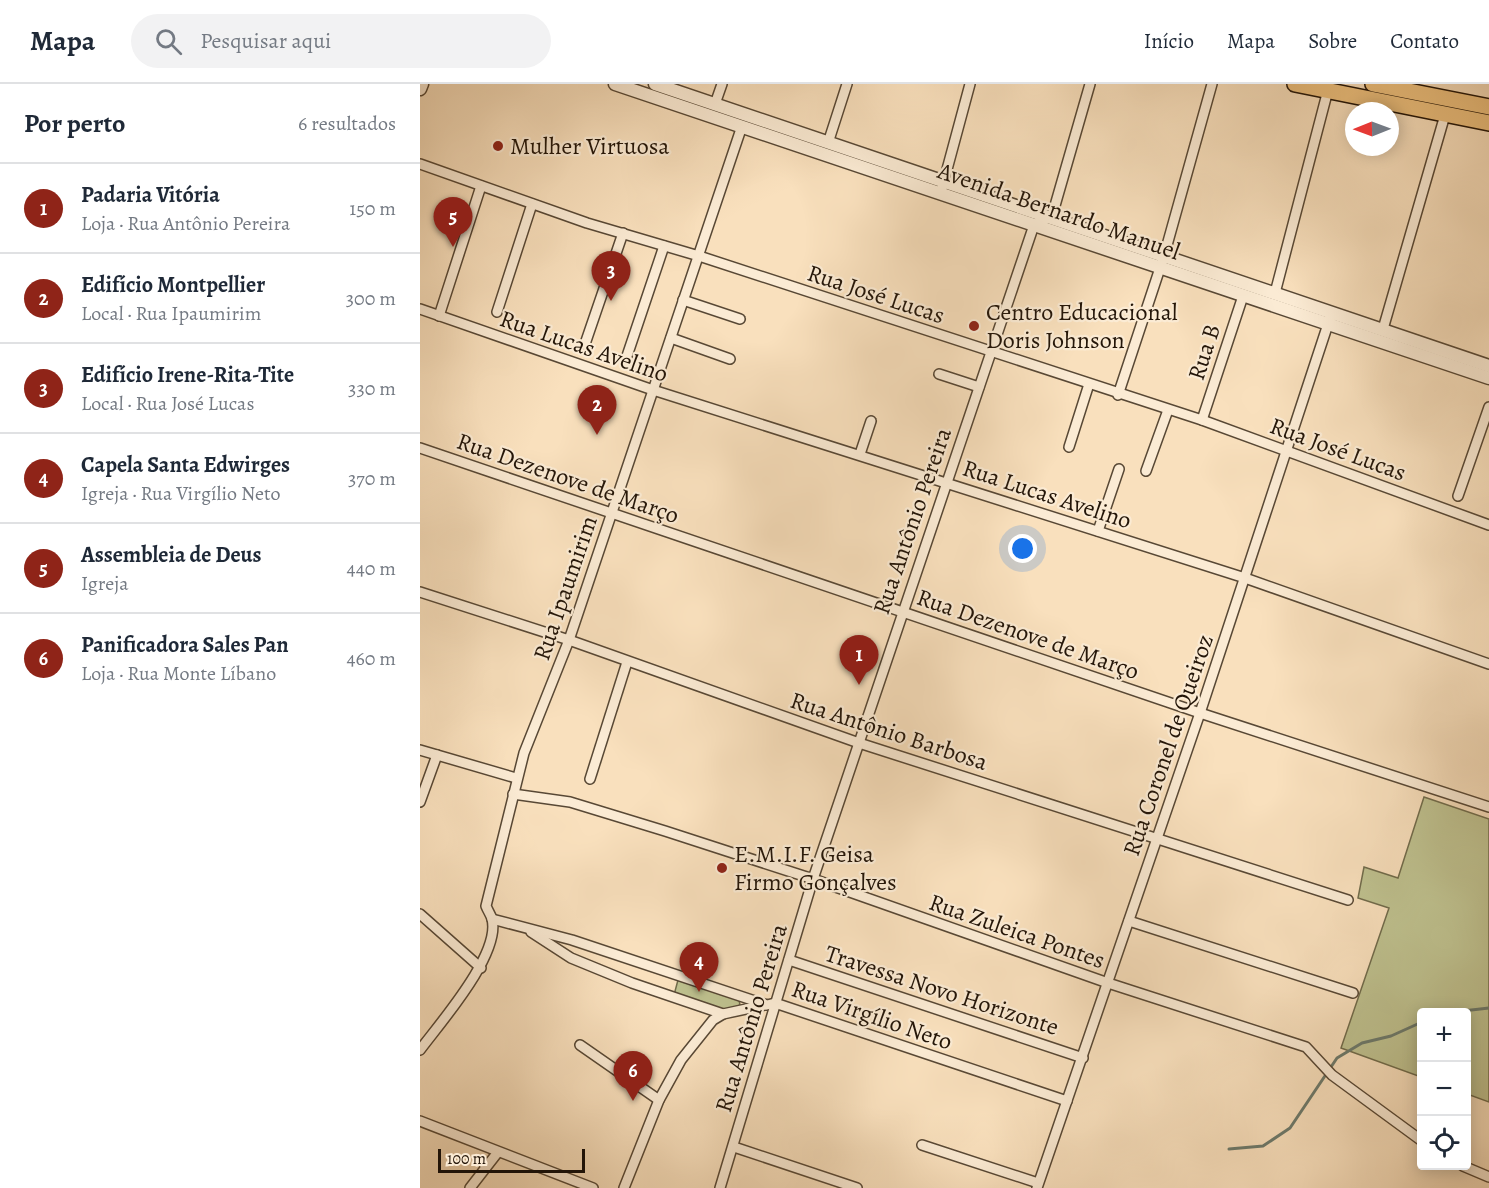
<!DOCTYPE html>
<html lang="pt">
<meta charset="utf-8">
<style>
:root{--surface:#fff;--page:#f2f2f3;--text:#1f2937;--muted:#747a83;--line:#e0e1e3;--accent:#8f2418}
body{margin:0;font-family:Alegreya,serif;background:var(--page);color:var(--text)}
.controls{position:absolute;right:18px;bottom:18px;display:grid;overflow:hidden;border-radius:6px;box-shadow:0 3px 15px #0003}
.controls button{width:54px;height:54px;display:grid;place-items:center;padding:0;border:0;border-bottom:2px solid var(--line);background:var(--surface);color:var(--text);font:30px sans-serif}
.compass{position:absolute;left:925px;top:18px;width:54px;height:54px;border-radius:50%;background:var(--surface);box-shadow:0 3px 15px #0003;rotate:269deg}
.scale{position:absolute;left:18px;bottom:15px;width:147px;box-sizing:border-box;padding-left:6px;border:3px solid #231508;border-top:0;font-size:16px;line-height:21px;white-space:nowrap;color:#231508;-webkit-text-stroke:4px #fbebd4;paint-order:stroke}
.you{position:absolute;left:603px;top:465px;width:21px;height:21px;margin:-15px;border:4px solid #fff;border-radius:50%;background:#1a73e8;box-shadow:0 0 0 9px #1a73e833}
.badge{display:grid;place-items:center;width:39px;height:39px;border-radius:50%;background:var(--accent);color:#fff;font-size:20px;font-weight:700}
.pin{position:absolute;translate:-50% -50px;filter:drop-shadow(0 2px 3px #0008)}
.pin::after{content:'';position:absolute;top:32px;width:21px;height:18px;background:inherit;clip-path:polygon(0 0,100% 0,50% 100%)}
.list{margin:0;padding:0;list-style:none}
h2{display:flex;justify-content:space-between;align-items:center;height:78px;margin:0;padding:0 24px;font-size:26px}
h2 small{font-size:20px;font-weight:400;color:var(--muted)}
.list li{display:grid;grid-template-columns:39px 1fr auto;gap:18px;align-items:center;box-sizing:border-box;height:90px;padding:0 24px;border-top:2px solid var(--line)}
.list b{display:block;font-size:22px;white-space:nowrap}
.list p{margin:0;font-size:20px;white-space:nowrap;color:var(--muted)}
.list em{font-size:20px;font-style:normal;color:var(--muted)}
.icon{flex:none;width:33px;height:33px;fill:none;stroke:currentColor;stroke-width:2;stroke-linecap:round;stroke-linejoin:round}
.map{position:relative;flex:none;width:1069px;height:1104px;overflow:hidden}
header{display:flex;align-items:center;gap:36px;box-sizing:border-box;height:84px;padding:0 30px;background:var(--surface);border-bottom:2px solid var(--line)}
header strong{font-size:28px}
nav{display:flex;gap:33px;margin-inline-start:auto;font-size:21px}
.search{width:420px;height:54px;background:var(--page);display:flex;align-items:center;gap:15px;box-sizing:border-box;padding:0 21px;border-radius:33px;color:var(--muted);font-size:22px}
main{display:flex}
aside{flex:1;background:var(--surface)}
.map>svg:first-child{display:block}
.green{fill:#bfc290;stroke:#716c4c;stroke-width:1.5}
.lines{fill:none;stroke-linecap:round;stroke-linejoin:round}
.stream{stroke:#6d7a6c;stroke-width:3}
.minor-casing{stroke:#584835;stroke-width:12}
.tertiary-casing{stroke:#584835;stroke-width:15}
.primary-casing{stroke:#231508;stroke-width:18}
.minor{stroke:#fbebd4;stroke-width:9}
.tertiary{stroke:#fbebd4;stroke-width:12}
.primary{stroke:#ecc07e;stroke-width:15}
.poi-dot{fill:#8f2418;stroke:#fbebd4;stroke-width:2}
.labels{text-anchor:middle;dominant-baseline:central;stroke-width:4.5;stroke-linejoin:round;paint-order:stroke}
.poi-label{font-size:24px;fill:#231508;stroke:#fbebd4;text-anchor:start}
.street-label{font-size:24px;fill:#231508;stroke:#fbebd4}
</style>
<header>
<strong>Mapa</strong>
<div class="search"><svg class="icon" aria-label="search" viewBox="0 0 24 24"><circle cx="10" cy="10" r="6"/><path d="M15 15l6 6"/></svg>Pesquisar aqui</div>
<nav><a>Início</a><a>Mapa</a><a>Sobre</a><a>Contato</a></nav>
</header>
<main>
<aside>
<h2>Por perto<small>6 resultados</small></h2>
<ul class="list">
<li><span class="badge">1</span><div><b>Padaria Vitória</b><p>Loja · Rua Antônio Pereira</p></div><em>150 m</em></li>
<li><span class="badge">2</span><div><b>Edifício Montpellier</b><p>Local · Rua Ipaumirim</p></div><em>300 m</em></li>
<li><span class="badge">3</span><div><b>Edifício Irene-Rita-Tite</b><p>Local · Rua José Lucas</p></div><em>330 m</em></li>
<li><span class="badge">4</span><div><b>Capela Santa Edwirges</b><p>Igreja · Rua Virgílio Neto</p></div><em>370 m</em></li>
<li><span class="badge">5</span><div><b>Assembleia de Deus</b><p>Igreja</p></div><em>440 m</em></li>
<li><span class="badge">6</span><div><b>Panificadora Sales Pan</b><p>Loja · Rua Monte Líbano</p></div><em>460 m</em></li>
</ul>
</aside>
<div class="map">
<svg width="1069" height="1104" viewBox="0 0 1069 1104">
<rect width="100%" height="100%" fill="#f9e0bd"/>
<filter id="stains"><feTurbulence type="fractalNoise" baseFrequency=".00333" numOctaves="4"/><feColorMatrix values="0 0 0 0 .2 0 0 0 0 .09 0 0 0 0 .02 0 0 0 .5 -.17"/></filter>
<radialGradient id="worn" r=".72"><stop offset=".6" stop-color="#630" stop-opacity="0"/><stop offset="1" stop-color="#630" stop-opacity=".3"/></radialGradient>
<g class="green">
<polygon points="1004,713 1069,735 1069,1018 1047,1010 1046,928 1002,928 1001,993 921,964 969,824 938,814 944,783 978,794"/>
<polygon points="258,896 319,916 320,921 302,928 254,911"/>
</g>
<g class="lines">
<g class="stream">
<polyline points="1034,928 1069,924"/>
<polyline points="809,1065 843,1062 870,1044 917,974 942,959 971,952 1002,938"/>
</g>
<g class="minor-casing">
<g id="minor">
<polyline points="295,20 302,0"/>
<polyline points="408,59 427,0"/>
<polyline points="0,80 167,139 279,172 782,336 1069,441"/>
<polyline points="522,104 550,0"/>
<polyline points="855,209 908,6"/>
<polyline points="263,216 320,235"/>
<polyline points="0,225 233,306 825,494 1069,580"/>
<polyline points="77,228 112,120"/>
<polyline points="19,232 61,102"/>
<polyline points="963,245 1025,31"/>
<polyline points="251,254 310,275"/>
<polyline points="165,260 203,149"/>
<polyline points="207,272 244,162"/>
<polyline points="519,290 559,303"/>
<polyline points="698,311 744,172 792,0"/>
<polyline points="782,336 823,212"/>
<polyline points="649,363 669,300"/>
<polyline points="0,364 780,629 1069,723"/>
<polyline points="440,370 451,337"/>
<polyline points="726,387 748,326"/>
<polyline points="1038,412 1069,323"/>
<polyline points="678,447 699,385"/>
<polyline points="0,508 149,556 439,659 928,816"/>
<polyline points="0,666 96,694"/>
<polyline points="170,695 207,578"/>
<polyline points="93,710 150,718 245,747 393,795 688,899 886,963 912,991 1002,1057"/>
<polyline points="0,718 17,671"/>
<polyline points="0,830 61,884"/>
<polyline points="72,835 152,856 347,921 355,919 647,1017"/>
<polyline points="709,837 933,909"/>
<polyline points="111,848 151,874 212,899 303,930"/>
<polyline points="369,876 663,974"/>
<polyline points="160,961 239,1016"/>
<path d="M0,966C20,939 81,870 72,835C71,831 68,827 66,822L104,669L149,556L322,42"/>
<polyline points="0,1037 173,1104"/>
<polyline points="502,1061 618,1099"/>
<polyline points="314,1063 437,1104"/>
<polyline points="1043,1082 1069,1093"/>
<polyline points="50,1104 78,1068"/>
<polyline points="204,1104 239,1016 261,976 293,936 303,930 345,921"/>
<polyline points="300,1104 393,795 614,141 632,132 670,0"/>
<polyline points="617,1104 780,629 910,234"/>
</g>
</g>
<g class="tertiary-casing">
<g id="tertiary">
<polyline points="195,0 1069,294"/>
<polyline points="235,0 1069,282"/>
<polyline points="0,5 2,0"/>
</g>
</g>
<g class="primary-casing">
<g id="primary">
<polyline points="875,0 1069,39"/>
<polyline points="953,0 1069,23"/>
</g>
</g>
<use href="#minor" class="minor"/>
<use href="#tertiary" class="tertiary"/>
<use href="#primary" class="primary"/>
</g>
<g class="poi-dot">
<circle cx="78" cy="62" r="6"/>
<circle cx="554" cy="242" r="6"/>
<circle cx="302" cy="784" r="6"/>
</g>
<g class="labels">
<g class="poi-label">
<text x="90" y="62">Mulher Virtuosa</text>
<text x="566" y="228">Centro Educacional<tspan x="566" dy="28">Doris Johnson</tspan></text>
<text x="314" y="770">E.M.I.F. Geisa<tspan x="314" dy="28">Firmo Gonçalves</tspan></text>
</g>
<g class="street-label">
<text transform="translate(639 127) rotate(19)">Avenida Bernardo Manuel</text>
<text transform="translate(456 210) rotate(18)">Rua José Lucas</text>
<text transform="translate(164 262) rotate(19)">Rua Lucas Avelino</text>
<text transform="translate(784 268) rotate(-72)">Rua B</text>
<text transform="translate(918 365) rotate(20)">Rua José Lucas</text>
<text transform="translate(148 394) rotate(19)">Rua Dezenove de Março</text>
<text transform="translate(627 410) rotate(18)">Rua Lucas Avelino</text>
<text transform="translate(492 437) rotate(-71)">Rua Antônio Pereira</text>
<text transform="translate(145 504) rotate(-71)">Rua Ipaumirim</text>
<text transform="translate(608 550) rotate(19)">Rua Dezenove de Março</text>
<text transform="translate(469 647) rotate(18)">Rua Antônio Barbosa</text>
<text transform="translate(748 661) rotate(-71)">Rua Coronel de Queiroz</text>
<text transform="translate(597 847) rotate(19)">Rua Zuleica Pontes</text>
<text transform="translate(522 906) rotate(18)">Travessa Novo Horizonte</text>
<text transform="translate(452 931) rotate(19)">Rua Virgílio Neto</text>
<text transform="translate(331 934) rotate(-73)">Rua Antônio Pereira</text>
</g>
</g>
<rect width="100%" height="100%" filter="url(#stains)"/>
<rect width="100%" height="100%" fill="url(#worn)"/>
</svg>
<div class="controls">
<button>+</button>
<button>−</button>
<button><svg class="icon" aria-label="locate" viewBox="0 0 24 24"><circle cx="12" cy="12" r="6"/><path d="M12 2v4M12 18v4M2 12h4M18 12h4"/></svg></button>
</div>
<svg class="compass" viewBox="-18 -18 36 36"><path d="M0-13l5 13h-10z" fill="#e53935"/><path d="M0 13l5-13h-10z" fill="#747a83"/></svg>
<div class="scale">100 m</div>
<div class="you"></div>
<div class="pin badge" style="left:439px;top:601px">1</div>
<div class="pin badge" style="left:177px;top:351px">2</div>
<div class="pin badge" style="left:191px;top:217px">3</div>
<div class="pin badge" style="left:279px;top:908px">4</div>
<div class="pin badge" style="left:33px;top:163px">5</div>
<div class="pin badge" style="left:213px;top:1017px">6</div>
</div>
</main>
